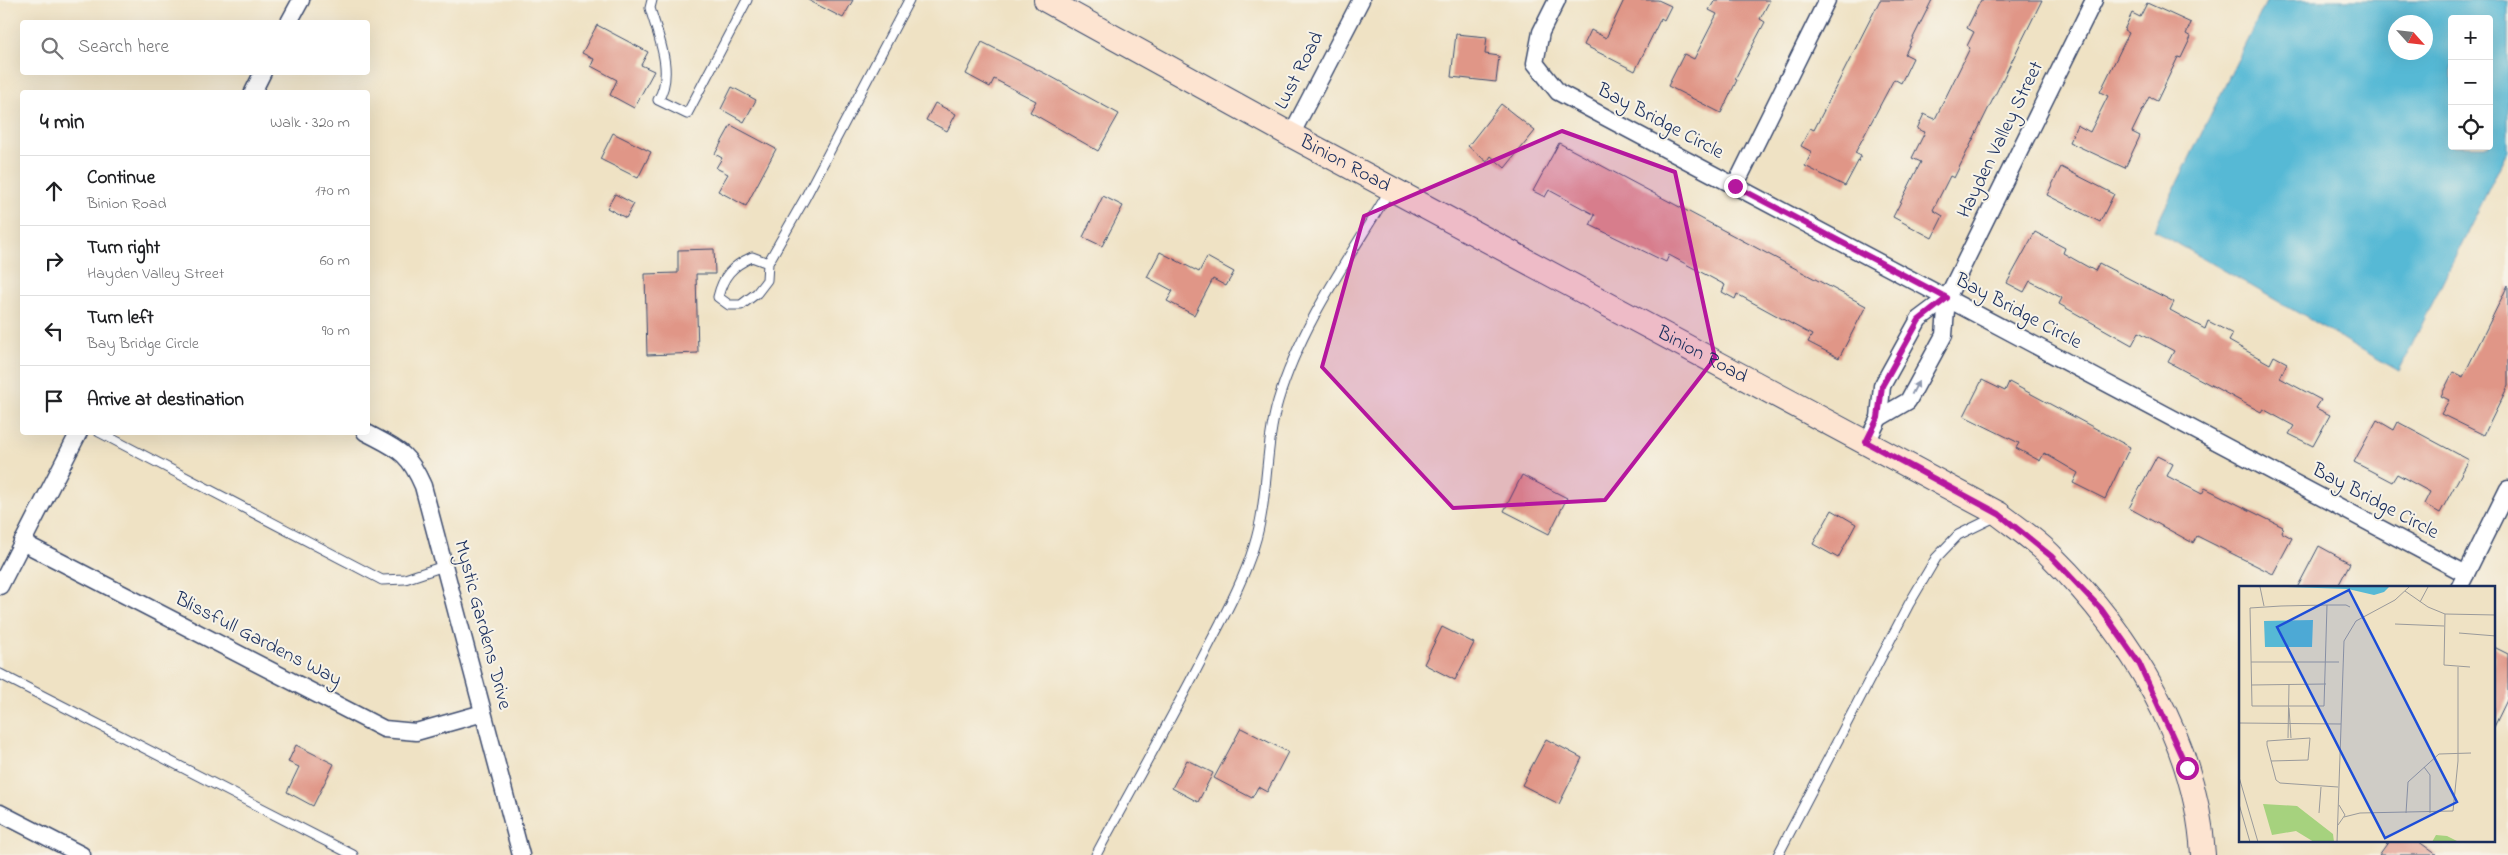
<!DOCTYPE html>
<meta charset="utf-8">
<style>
:root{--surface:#fff;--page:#f2f2f2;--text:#202124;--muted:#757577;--line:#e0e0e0}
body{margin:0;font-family:"Indie Flower",sans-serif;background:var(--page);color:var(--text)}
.controls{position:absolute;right:15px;top:15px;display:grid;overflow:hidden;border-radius:5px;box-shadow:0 5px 20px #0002}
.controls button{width:45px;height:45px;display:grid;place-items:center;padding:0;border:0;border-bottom:1px solid var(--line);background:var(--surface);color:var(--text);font:25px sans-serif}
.compass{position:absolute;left:2388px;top:15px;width:45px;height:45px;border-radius:50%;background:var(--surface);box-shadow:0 5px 20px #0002;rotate:117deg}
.stop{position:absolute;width:15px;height:15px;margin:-11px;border:4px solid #b5179e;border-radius:50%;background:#fff}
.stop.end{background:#b5179e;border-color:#fff;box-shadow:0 1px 5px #0008}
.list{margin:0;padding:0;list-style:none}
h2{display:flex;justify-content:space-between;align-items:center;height:65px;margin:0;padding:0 20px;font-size:21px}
h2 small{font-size:16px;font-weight:400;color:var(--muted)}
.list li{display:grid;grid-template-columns:32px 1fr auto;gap:15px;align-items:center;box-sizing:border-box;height:70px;padding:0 20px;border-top:1px solid var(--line)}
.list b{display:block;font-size:19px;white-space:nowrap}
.list p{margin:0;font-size:16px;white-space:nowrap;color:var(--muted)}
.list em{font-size:16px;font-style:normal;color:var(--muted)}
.icon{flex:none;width:28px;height:28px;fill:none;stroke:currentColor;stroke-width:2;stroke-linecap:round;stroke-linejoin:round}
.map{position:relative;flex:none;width:2508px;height:855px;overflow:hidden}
.search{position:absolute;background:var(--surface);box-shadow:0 5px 20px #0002;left:20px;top:20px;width:350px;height:55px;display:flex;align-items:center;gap:12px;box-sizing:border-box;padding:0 18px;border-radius:5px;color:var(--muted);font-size:19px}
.panel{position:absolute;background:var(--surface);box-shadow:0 5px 20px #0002;left:20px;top:90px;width:350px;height:345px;border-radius:5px}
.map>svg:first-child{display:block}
.water{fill:#56b9d5;stroke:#38749a;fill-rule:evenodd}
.building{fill:#e09687}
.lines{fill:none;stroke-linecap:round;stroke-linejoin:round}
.service-casing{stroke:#3b4a6d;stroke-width:11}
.minor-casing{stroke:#3b4a6d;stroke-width:19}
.secondary-casing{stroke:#3b4a6d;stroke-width:26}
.service{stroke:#fff;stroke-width:9}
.minor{stroke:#fff;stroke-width:16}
.secondary{stroke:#fde4d1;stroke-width:24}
.oneway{fill:#8d97ae}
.route{stroke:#b5179e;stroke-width:6}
.marked{fill:#b5179e;fill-opacity:0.2;stroke:#b5179e;stroke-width:4;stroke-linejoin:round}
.labels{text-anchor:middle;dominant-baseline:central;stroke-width:4;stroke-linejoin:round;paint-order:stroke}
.street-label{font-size:20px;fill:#1b2f5e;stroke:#f7f3e8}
.inset-road{fill:none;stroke:#9a9a9b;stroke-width:1}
.view{fill:#1d4ed8;fill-opacity:0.15;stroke:#1d4ed8;stroke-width:2.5}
.inset-edge{fill:none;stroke:#1b2f5e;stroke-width:2.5}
</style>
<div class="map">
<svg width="2508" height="855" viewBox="0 0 2508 855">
<rect width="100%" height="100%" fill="#f7f3e8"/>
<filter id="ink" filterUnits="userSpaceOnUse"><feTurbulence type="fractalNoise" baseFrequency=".02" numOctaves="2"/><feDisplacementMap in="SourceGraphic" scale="10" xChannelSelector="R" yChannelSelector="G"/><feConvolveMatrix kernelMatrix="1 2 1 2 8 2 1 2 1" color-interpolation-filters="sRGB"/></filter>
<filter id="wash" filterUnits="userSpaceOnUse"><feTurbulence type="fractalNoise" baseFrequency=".0096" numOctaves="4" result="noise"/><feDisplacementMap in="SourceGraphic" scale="20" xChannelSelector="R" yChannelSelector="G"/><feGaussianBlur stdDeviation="1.12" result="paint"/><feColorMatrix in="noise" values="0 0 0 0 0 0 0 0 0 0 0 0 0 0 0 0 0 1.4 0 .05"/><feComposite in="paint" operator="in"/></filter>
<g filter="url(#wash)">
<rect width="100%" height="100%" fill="#efe2c4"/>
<path class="water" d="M2267,0H2508V150L2399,371L2154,230ZM2452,19H2489V146H2452ZM2396,22H2426V52H2396Z"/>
<g id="blocks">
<g class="building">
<polygon points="808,0 853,0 843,18"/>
<polygon points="1624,0 1658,0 1671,6 1664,20 1661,18 1635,71 1584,45 1591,30 1606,38"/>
<polygon points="1715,0 1770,0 1760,19 1765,22 1735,79 1737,80 1721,113 1668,86 1684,54 1694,59 1717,14 1709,10"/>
<polygon points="1880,0 1932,0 1905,54 1913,58 1901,83 1894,79 1855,153 1861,156 1845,186 1805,166 1812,152 1801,146 1810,128 1814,130"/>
<polygon points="1981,0 2042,0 1954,178 1950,176 1933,210 1943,216 1932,238 1893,217 1921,162 1912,158 1925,132 1917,129 1924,114 1935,119 1970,48 1967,46 1974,32 1967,28"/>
<polygon points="2147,3 2191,23 2186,34 2191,37 2181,58 2178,57 2157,101 2149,97 2132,132 2140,136 2125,168 2069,142 2077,125 2090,132 2108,96 2100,92 2129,33 2124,30 2132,13 2140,17"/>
<polygon points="597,25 648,52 641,65 654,71 634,108 610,95 617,80 591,66 594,59 582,53"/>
<polygon points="1456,34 1487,37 1485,54 1499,56 1496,82 1451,77"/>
<polygon points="982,42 1050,76 1119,114 1098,151 1030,112 1036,101 994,79 990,87 966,74"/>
<polygon points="732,87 756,100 744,122 721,109"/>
<polygon points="935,103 956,114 947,131 926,120"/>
<polygon points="1501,104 1535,131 1505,168 1491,156 1487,162 1468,146"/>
<polygon points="731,125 776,149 746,206 718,191 728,174 716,168 722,158 715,154"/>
<polygon points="613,133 651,152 638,178 600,159"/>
<polygon points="1559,143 1866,306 1839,358 1808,342 1812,335 1737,294 1735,299 1722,292 1725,285 1669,255 1666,262 1590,225 1595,215 1549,190 1545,197 1533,191"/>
<polygon points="2061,167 2114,194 2100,222 2047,195"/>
<polygon points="615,194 634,204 626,218 607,208"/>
<polygon points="1103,196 1123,206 1102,246 1083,237"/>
<polygon points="2035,232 2065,248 2063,253 2095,271 2099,263 2174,302 2170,310 2205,329 2208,321 2233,334 2229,341 2270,364 2274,356 2287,363 2280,378 2321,400 2316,408 2330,415 2313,446 2289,434 2294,426 2263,409 2261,412 2168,362 2174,351 2139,332 2132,345 2059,304 2062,298 2030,281 2024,292 2007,283"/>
<polygon points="714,249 715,274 696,274 698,353 647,355 645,274 678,273 678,250"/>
<polygon points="1160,252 1199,272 1207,257 1234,272 1226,286 1213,279 1194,315 1167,301 1173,291 1147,277"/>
<polygon points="2508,285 2508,386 2484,435 2441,414 2449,400 2441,396 2453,372 2463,377"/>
<polygon points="1982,380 2005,391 2009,382 2130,447 2105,499 2073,483 2078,473 2044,453 2040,461 2016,448 2019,443 1964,416"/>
<polygon points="2377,420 2394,430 2398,422 2469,460 2440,513 2424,504 2430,492 2397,474 2392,482 2354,462"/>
<polygon points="2157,456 2173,464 2167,476 2202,494 2205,488 2283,527 2281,532 2292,538 2273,574 2197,536 2193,543 2129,508"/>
<polygon points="1522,475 1567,498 1549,534 1504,511"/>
<polygon points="1832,510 1856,524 1838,558 1813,544"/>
<polygon points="2319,546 2350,563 2337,588 2297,588"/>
<polygon points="1442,627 1474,643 1455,680 1424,664"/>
<polygon points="2494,647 2508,654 2508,698 2494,727"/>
<polygon points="1241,728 1288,752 1267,792 1258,787 1252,798 1214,778"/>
<polygon points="1546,739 1582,758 1559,804 1522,785"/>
<polygon points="296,745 334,764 313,806 287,792 299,767 288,762"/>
<polygon points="1187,760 1213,773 1198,802 1172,788"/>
<polygon points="2389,841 2418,841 2437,855 2379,855"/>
</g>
</g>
</g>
<g filter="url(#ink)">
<use href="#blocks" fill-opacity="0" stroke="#3b4a6d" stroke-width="1"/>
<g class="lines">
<g class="service-casing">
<g id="service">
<path d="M652,0L650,8C658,36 675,73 658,100L687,114L747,0"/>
<path d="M768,263L752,257C732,266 723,276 718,297L729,305H741L757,293L767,280L768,263L805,198L909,0"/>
<polyline points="99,432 382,580 405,579 444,566"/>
<polyline points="0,674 353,855"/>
<path d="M1096,855C1133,786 1172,718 1207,649C1224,616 1243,582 1254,546C1269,499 1264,449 1278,401C1301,324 1350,257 1391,188"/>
<polyline points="1778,855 1909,604 1936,558 1958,535 1997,516"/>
</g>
</g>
<g class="minor-casing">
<g id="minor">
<polyline points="1557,0 1541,32 1535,63 1558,92 2466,574"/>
<polyline points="289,22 301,0"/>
<polyline points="253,92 263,72"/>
<polyline points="1291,135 1361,0"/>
<polyline points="1735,186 1827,0"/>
<polyline points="1879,418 1908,401 1944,335 1947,298 2094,0"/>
<path d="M365,432C397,449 408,451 423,486L521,855"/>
<polyline points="1867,442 1879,418 1882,386 1919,319 1947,298"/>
<polyline points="22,542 384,729 416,732 483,713"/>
<polyline points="0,586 79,432"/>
<polyline points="2459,588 2508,489"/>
<polyline points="0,813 82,855"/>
</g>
</g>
<g class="secondary-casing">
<g id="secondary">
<path id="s1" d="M1046,0L1291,135L1999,514C2017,528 2037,541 2052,557C2130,634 2197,743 2203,855"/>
</g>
</g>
<use href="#service" class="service"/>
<use href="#minor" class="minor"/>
<use href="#secondary" class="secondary"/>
</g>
<defs><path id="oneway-solid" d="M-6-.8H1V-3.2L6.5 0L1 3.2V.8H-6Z" transform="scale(1.25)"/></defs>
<use class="oneway" href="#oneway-solid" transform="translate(1915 388) rotate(-62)"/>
</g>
<g class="lines" filter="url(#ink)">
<polyline class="route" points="1735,186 1947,298 1919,320 1882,386 1878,418 1866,442 1999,514 2051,556 2101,609 2139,663 2187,768"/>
</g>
<path class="marked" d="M1562,131L1675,172L1715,358L1605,500L1453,508L1322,367L1364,216Z"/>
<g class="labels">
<g class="street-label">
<text transform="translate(1300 71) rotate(-63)">Lust Road</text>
<text transform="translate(1660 122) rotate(28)">Bay Bridge Circle</text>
<text transform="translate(2001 140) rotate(-64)">Hayden Valley Street</text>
<text stroke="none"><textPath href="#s1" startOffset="341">Binion Road</textPath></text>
<text transform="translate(2018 312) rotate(28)">Bay Bridge Circle</text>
<text stroke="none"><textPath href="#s1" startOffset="746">Binion Road</textPath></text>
<text transform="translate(2375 502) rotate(28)">Bay Bridge Circle</text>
<text transform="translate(482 625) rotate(75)">Mystic Gardens Drive</text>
<text transform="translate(258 640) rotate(27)">Blissfull Gardens Way</text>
</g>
</g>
<g transform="translate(2239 586)">
<rect width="256" height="256" fill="#efe2c4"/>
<path d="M24,218L58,220L94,248L95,256H75L57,245L33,249ZM197,249L208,250L220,256H193Z" fill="#a6d27e"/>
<path d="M48,1H150L145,6L135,9L109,3ZM74,34L73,61H26L25,35Z" fill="#56b9d5"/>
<path class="inset-road" d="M21,1L25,20M166,5L189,21L206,28L257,29M181,16L189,1M88,19L85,120H13L11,22L42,20L88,19H107L111,21M206,28L205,79L231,81M156,38L205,40M220,47L257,50M12,76H100M12,99L87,98M50,122L52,152M0,137L102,138M49,152L50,98M32,175L69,174L71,152L28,155V159L37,194L41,197L99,201M185,181L191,189V227M0,191L19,256M0,218L11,256M80,227L82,201M167,227L169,196L200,168L232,167M105,231L121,227L214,225L219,175V81M99,239L106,229L100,219M98,256L105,55L117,35L156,14L170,1"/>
<path class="view" d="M110,4L218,216L146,252L38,41Z"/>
<rect width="256" height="256" class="inset-edge"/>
</g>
</svg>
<div class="controls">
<button>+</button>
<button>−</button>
<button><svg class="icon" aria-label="locate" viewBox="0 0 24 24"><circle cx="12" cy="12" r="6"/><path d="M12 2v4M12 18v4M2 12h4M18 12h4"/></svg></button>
</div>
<svg class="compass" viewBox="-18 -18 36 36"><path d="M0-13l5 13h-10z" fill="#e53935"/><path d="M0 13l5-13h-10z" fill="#757577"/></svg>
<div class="stop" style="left:2187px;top:768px"></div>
<div class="stop end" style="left:1735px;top:186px"></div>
<div class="search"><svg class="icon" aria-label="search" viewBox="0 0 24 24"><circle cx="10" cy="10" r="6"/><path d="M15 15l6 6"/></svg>Search here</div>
<section class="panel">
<h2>4 min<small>Walk · 320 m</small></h2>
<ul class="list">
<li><svg class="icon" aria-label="ahead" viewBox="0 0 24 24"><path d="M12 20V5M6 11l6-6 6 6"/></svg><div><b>Continue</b><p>Binion Road</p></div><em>170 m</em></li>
<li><svg class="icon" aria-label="right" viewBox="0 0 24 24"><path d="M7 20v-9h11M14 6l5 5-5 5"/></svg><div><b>Turn right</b><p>Hayden Valley Street</p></div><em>60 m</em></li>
<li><svg class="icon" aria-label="left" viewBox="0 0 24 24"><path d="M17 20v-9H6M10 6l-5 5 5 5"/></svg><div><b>Turn left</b><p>Bay Bridge Circle</p></div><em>90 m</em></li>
<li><svg class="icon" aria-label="arrive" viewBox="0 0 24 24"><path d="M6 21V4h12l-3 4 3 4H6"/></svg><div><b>Arrive at destination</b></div></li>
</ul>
</section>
</div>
